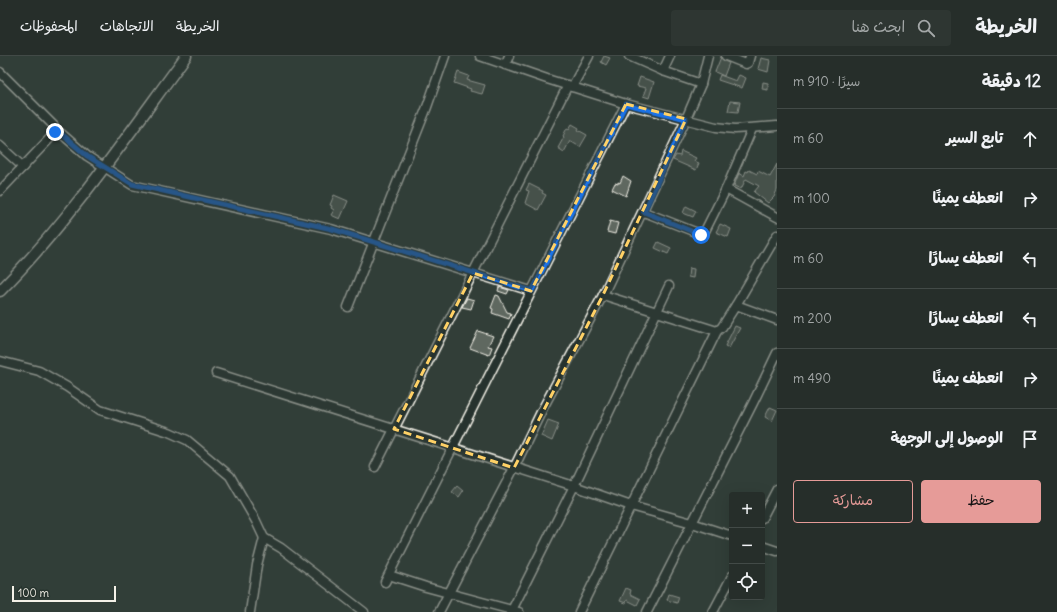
<!DOCTYPE html>
<html lang="ar">
<meta charset="utf-8">
<style>
:root{--surface:#262e2a;--page:#2e3632;--text:#f1f3f6;--muted:#a4a8a8;--line:#424a47;--accent:#e69b98}
body{margin:0;font-family:Delius,"Playpen Sans Arabic",sans-serif;background:var(--page);color:var(--text);direction:rtl}
.controls{position:absolute;right:12px;bottom:12px;display:grid;overflow:hidden;border-radius:4px;box-shadow:0 4px 16px #0002}
.controls button{width:36px;height:36px;display:grid;place-items:center;padding:0;border:0;border-bottom:1px solid var(--line);background:var(--surface);color:var(--text);font:20px sans-serif}
.scale{position:absolute;left:12px;bottom:10px;width:104px;box-sizing:border-box;padding-left:4px;border:2px solid #f4f1e8;border-top:0;font-size:11px;line-height:14px;white-space:nowrap;color:#f4f1e8;-webkit-text-stroke:3px #26332d;paint-order:stroke}
.stop{position:absolute;width:12px;height:12px;margin:-9px;border:3px solid #1a73e8;border-radius:50%;background:#fff}
.stop.end{background:#1a73e8;border-color:#fff;box-shadow:0 1px 4px #0008}
.list{margin:0;padding:0;list-style:none}
h2{display:flex;justify-content:space-between;align-items:center;height:52px;margin:0;padding:0 16px;font-size:17px}
h2 small{font-size:13px;font-weight:400;color:var(--muted)}
.list li{display:grid;grid-template-columns:26px 1fr auto;gap:12px;align-items:center;box-sizing:border-box;height:60px;padding:0 16px;border-top:1px solid var(--line)}
.list b{display:block;font-size:15px;white-space:nowrap}
.list em{font-size:13px;font-style:normal;color:var(--muted)}
.actions{display:flex;gap:8px;padding:12px 16px}
.actions a{flex:1;padding:9px 0;border:1px solid var(--accent);border-radius:4px;text-align:center;font-size:14px;color:var(--accent)}
.actions .main{background:var(--accent);color:#111}
.icon{flex:none;width:22px;height:22px;fill:none;stroke:currentColor;stroke-width:2;stroke-linecap:round;stroke-linejoin:round}
.map{position:relative;flex:none;width:777px;height:556px;overflow:hidden;direction:ltr}
header{display:flex;align-items:center;gap:24px;box-sizing:border-box;height:56px;padding:0 20px;background:var(--surface);border-bottom:1px solid var(--line)}
header strong{font-size:19px}
nav{display:flex;gap:22px;margin-inline-start:auto;font-size:14px}
.search{width:280px;height:36px;background:var(--page);display:flex;align-items:center;gap:10px;box-sizing:border-box;padding:0 14px;border-radius:4px;color:var(--muted);font-size:15px}
main{display:flex}
aside{flex:1;background:var(--surface)}
.map>svg:first-child{display:block}
.building{fill:#5f6861;stroke:#f4f1e8}
.lines{fill:none;stroke-linecap:round;stroke-linejoin:round}
.minor-casing{stroke:#f4f1e8;stroke-width:11}
.tertiary-casing{stroke:#f4f1e8;stroke-width:13}
.minor{stroke:#26332d;stroke-width:8}
.tertiary{stroke:#26332d;stroke-width:10}
.route{stroke:#1a73e8;stroke-width:5}
.marked{fill:none;stroke:#ffd166;stroke-width:3;stroke-dasharray:8 5;stroke-linejoin:round}
</style>
<header>
<strong>الخريطة</strong>
<div class="search"><svg class="icon" aria-label="search" viewBox="0 0 24 24"><circle cx="10" cy="10" r="6"/><path d="M15 15l6 6"/></svg>ابحث هنا</div>
<nav><a>الخريطة</a><a>الاتجاهات</a><a>المحفوظات</a></nav>
</header>
<main>
<aside>
<h2>12 دقيقة<small>سيرًا · 910 m</small></h2>
<ul class="list">
<li><svg class="icon" aria-label="ahead" viewBox="0 0 24 24"><path d="M12 20V5M6 11l6-6 6 6"/></svg><div><b>تابع السير</b></div><em>60 m</em></li>
<li><svg class="icon" aria-label="right" viewBox="0 0 24 24"><path d="M7 20v-9h11M14 6l5 5-5 5"/></svg><div><b>انعطف يمينًا</b></div><em>100 m</em></li>
<li><svg class="icon" aria-label="left" viewBox="0 0 24 24"><path d="M17 20v-9H6M10 6l-5 5 5 5"/></svg><div><b>انعطف يسارًا</b></div><em>60 m</em></li>
<li><svg class="icon" aria-label="left" viewBox="0 0 24 24"><path d="M17 20v-9H6M10 6l-5 5 5 5"/></svg><div><b>انعطف يسارًا</b></div><em>200 m</em></li>
<li><svg class="icon" aria-label="right" viewBox="0 0 24 24"><path d="M7 20v-9h11M14 6l5 5-5 5"/></svg><div><b>انعطف يمينًا</b></div><em>490 m</em></li>
<li><svg class="icon" aria-label="arrive" viewBox="0 0 24 24"><path d="M6 21V4h12l-3 4 3 4H6"/></svg><div><b>الوصول إلى الوجهة</b></div></li>
</ul>
<div class="actions"><a class="main">حفظ</a><a>مشاركة</a></div>
</aside>
<div class="map">
<svg width="777" height="556" viewBox="0 0 777 556">
<rect width="100%" height="100%" fill="#323e38"/>
<filter id="ink" filterUnits="userSpaceOnUse"><feTurbulence type="fractalNoise" baseFrequency=".025" numOctaves="2"/><feDisplacementMap in="SourceGraphic" scale="8" xChannelSelector="R" yChannelSelector="G"/><feConvolveMatrix kernelMatrix="1 2 1 2 8 2 1 2 1" color-interpolation-filters="sRGB"/></filter>
<g filter="url(#ink)">
<g class="building">
<polygon points="604,0 610,2 606,9 601,6"/>
<polygon points="721,1 724,5 729,7 724,20 715,16"/>
<polygon points="761,2 770,4 768,16 758,13"/>
<polygon points="458,16 469,20 467,24 485,29 482,38 470,35 471,33 454,27"/>
<polygon points="720,19 736,25 739,19 746,22 742,32 718,24"/>
<polygon points="640,21 654,26 649,42 643,40 646,32 637,30"/>
<polygon points="763,26 768,27 768,34 762,33"/>
<polygon points="730,45 740,46 738,56 728,55"/>
<polygon points="572,68 579,72 578,74 587,79 580,91 570,85 564,96 558,92 564,81 563,80 567,72 569,73"/>
<polygon points="681,95 696,102 694,105 699,107 696,114 673,104 676,99 680,100"/>
<polygon points="777,108 777,134 774,141 768,147 754,136 759,130 746,123 741,133 734,130 739,117 744,120 746,115 748,116 749,114 757,118 758,115 770,121"/>
<polygon points="623,120 631,125 626,140 612,133 615,127 618,128 618,126 620,127"/>
<polygon points="529,128 543,135 542,137 546,139 538,154 525,147 529,135 526,134"/>
<polygon points="334,139 348,145 340,163 331,159 334,154 331,152 332,150 330,149"/>
<polygon points="686,150 696,155 693,161 683,157"/>
<polygon points="610,165 618,167 615,178 607,176"/>
<polygon points="720,168 731,173 728,181 716,176"/>
<polygon points="658,186 671,192 668,198 655,192"/>
<polygon points="689,212 694,213 693,222 688,221"/>
<polygon points="499,231 509,234 507,238 498,235"/>
<polygon points="496,239 499,240 507,256 511,257 509,263 492,257 493,253 491,252"/>
<polygon points="467,242 474,244 471,253 462,251"/>
<polygon points="735,270 740,272 729,292 725,290"/>
<polygon points="478,275 493,280 488,290 492,291 489,299 470,292"/>
<polygon points="770,351 777,354 772,365 765,361"/>
<polygon points="548,364 559,368 552,385 541,380"/>
<polygon points="457,430 463,435 459,441 452,436"/>
<polygon points="626,532 631,534 630,538 640,543 637,549 627,544 626,547 620,545"/>
<polygon points="669,538 679,541 677,547 667,544"/>
</g>
<g class="lines">
<g class="minor-casing">
<g id="minor">
<polyline points="480,0 547,23 626,48 716,71 735,73 777,70"/>
<polyline points="629,0 663,15 701,28"/>
<polyline points="726,0 746,8 748,7 750,0"/>
<polyline points="505,9 509,0"/>
<polyline points="663,15 670,0"/>
<polyline points="0,16 54,70 56,73 87,100 132,129 331,173 531,235"/>
<polyline points="572,31 589,0"/>
<polyline points="0,90 23,111"/>
<polyline points="726,133 777,161"/>
<polyline points="0,135 54,78 56,73"/>
<polyline points="644,156 703,179 726,133 752,73"/>
<polyline points="603,239 717,275 722,271 736,249 777,264"/>
<polyline points="736,249 777,179"/>
<polyline points="348,251 427,51 445,0"/>
<polyline points="0,305 39,315 67,331 100,354 169,376 187,384 230,420 256,465 264,482 281,492 364,556"/>
<polyline points="216,317 574,430 631,450 692,467 732,480"/>
<polyline points="375,411 568,29"/>
<polyline points="762,462 777,433"/>
<polyline points="762,490 777,495"/>
<polyline points="389,519 426,531 519,556"/>
<polyline points="385,526 626,48"/>
<polyline points="250,556 257,509 264,482"/>
<polyline points="439,556 514,412 542,354 603,239 686,63 701,28 708,0"/>
<polyline points="511,556 574,430 669,230"/>
<polyline points="579,556 717,275"/>
<polyline points="647,556 753,347 777,297"/>
<polyline points="713,556 732,520"/>
</g>
</g>
<g class="tertiary-casing">
<path id="tertiary" d="M0,235C70,164 127,80 186,0"/>
</g>
<use href="#minor" class="minor"/>
<use href="#tertiary" class="tertiary"/>
</g>
</g>
<g class="lines" filter="url(#ink)">
<polyline class="route" points="55,76 56,73 87,100 132,128 332,173 532,235 626,48 686,63 644,156 701,179"/>
</g>
<path d="M0 0H777V556H0ZM626,48L686,63L603,239L514,412L394,373L473,217L531,235Z" fill="#323e38" fill-opacity=".55" fill-rule="evenodd"/>
<path class="marked" d="M626,48L686,63L603,239L514,412L394,373L473,217L531,235Z"/>
</svg>
<div class="controls">
<button>+</button>
<button>−</button>
<button><svg class="icon" aria-label="locate" viewBox="0 0 24 24"><circle cx="12" cy="12" r="6"/><path d="M12 2v4M12 18v4M2 12h4M18 12h4"/></svg></button>
</div>
<div class="scale">100 m</div>
<div class="stop" style="left:701px;top:179px"></div>
<div class="stop end" style="left:55px;top:76px"></div>
</div>
</main>
